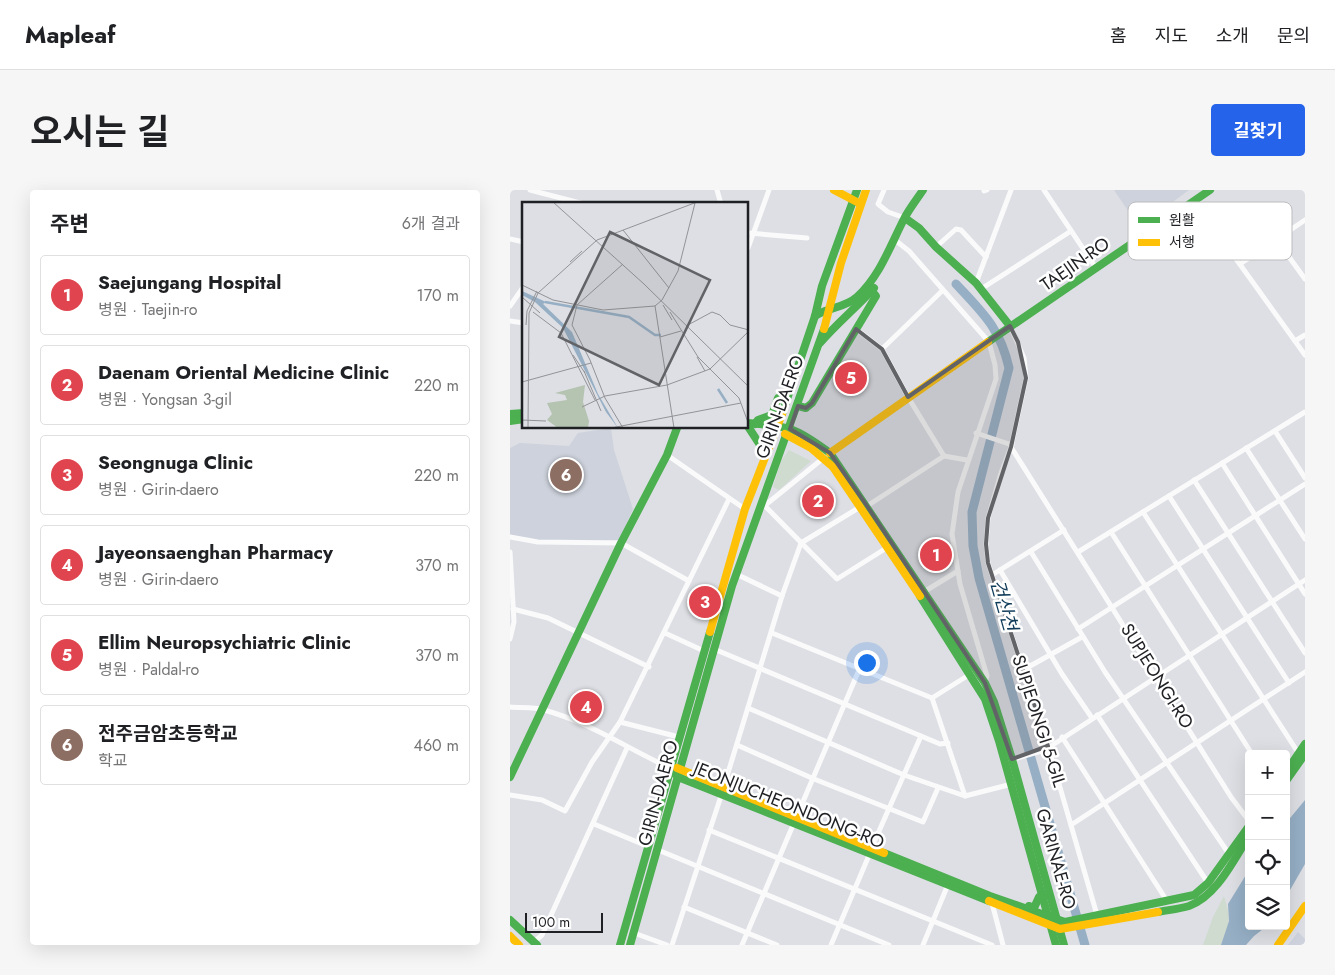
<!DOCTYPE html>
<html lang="ko">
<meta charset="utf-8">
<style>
:root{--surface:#fff;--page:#f6f6f6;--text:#202124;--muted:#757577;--line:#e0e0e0;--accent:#2563eb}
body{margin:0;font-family:Jost,"Noto Sans KR",sans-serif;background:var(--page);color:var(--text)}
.controls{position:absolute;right:15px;bottom:15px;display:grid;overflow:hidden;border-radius:5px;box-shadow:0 5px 20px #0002}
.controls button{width:45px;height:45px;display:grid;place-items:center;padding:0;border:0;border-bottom:1px solid var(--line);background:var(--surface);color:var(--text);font:25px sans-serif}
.scale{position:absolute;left:15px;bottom:12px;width:78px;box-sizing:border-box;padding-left:5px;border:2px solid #1f2024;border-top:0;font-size:14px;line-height:18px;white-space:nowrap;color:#1f2024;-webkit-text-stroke:4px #fff;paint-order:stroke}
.you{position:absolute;left:356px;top:472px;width:18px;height:18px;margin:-12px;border:4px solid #fff;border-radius:50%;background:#1a73e8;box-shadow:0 0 0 8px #1a73e833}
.badge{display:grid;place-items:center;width:32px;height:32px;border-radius:50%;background:var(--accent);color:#fff;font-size:16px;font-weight:700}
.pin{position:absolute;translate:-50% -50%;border:2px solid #fff;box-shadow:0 1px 5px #0006}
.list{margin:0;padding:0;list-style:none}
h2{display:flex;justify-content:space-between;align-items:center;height:65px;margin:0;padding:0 20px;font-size:21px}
h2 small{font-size:16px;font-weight:400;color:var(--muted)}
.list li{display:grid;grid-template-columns:32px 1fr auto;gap:15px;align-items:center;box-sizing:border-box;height:80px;margin:0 10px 10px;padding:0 10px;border:1px solid var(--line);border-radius:5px}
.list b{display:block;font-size:19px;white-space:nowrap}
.list p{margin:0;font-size:16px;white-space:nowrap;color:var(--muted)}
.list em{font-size:16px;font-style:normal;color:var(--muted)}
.icon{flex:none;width:28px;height:28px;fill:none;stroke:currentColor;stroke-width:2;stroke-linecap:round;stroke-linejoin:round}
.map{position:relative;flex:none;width:795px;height:755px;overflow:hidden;border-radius:5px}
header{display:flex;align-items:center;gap:30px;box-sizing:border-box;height:70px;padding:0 25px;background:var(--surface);border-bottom:1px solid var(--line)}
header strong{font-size:24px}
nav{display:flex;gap:28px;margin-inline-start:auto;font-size:18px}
.intro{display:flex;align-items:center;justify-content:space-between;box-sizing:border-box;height:120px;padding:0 30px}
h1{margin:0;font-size:35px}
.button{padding:12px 22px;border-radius:5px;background:var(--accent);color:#fff;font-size:18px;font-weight:700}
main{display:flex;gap:30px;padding:0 30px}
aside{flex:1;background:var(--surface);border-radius:5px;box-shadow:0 5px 20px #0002}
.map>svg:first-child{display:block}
.built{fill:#cdd2dc}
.green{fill:#d0dbd0}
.water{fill:#96afc5}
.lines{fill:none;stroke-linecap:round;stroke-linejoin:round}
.river{stroke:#96afc5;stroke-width:9}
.street{stroke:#fafafb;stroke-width:5}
.fast{stroke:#4caf50;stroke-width:8}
.slow{stroke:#ffc107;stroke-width:8}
.marked{fill:#626367;fill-opacity:0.2;stroke:#626367;stroke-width:4;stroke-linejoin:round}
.labels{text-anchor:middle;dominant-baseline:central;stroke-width:5;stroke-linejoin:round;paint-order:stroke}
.street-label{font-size:18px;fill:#1f2024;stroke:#fff}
.water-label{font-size:19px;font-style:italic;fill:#0f3b59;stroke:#fff}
.inset-river{fill:none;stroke:#96afc5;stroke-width:2.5}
.inset-road{fill:none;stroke:#919397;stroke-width:1}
.view{fill:#626367;fill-opacity:0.15;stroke:#626367;stroke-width:2.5}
.inset-edge{fill:none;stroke:#1f2024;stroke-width:2.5}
.key{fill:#fff;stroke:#bcbcbd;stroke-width:1}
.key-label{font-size:14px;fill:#1f2024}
</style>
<header>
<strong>Mapleaf</strong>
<nav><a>홈</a><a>지도</a><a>소개</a><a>문의</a></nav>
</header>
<div class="intro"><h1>오시는 길</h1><a class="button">길찾기</a></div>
<main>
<aside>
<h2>주변<small>6개 결과</small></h2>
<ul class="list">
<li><span class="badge" style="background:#e0444e">1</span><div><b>Saejungang Hospital</b><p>병원 · Taejin-ro</p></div><em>170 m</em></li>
<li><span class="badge" style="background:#e0444e">2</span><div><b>Daenam Oriental Medicine Clinic</b><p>병원 · Yongsan 3-gil</p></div><em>220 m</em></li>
<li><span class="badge" style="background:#e0444e">3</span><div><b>Seongnuga Clinic</b><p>병원 · Girin-daero</p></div><em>220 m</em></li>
<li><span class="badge" style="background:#e0444e">4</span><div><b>Jayeonsaenghan Pharmacy</b><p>병원 · Girin-daero</p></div><em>370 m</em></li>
<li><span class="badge" style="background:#e0444e">5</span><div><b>Ellim Neuropsychiatric Clinic</b><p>병원 · Paldal-ro</p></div><em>370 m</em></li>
<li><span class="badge" style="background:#8d6e63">6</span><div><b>전주금암초등학교</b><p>학교</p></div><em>460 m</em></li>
</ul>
</aside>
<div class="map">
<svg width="795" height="755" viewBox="0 0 795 755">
<rect width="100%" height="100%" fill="#dddfe4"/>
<g class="built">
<polygon points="604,0 679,0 629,37"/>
<polygon points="101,238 104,260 123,319 109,350 30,351 0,346 0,258 10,253 59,256 68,243"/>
<polygon points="788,742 795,749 795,755 778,755"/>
</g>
<g class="green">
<polygon points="279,260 301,271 269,300 263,297 271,271"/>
<path d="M714,706C721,729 720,733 711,755H693L703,727Z"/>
</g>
<g class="water">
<polygon points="795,610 795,674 776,707 776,633"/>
<polygon points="739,680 739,736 757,736 744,746 736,755 711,755 719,731 718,714"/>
</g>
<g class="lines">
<path class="river" d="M446,94C473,123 490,138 499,178L462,322L463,356L469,388L575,755"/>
<g class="street">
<polyline points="20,0 74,14"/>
<polyline points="207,0 211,14"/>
<polyline points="374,0 368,14 378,22 395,28"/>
<polyline points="534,0 586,78"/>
<polyline points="474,1 477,0"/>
<polyline points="687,9 711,48 795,165"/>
<polyline points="238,43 297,48"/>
<polyline points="0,49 14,52"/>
<polyline points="766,49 795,89"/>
<polyline points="385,50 399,61 479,152 485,175 486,189 448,302 442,344 450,394 477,486 475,493"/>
<polyline points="426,57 446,39 451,40 476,67"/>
<polyline points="238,58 259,0"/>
<polyline points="730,74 795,30"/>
<polyline points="466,93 501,0"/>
<polyline points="471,99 561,41"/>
<polyline points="0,116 14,96"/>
<polyline points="0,131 14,133"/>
<polyline points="500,136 514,168 516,188 501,257 491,283 478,328 476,354 478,373 538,556 587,725"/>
<polyline points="346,139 372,159 398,207 434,266 457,270"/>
<polyline points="785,151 795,145"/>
<polyline points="372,159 433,100"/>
<polyline points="765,241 795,288"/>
<polyline points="466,243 502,255"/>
<polyline points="501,257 721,607 739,631"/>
<polyline points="736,258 795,349"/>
<polyline points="157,265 235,319"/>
<polyline points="712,273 795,404"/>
<polyline points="684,290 795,463"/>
<polyline points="659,306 779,493"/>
<polyline points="255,316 327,389 378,357"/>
<polyline points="253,317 316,266"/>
<polyline points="633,322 789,564"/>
<polyline points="601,342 742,564"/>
<polyline points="0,347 28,352 111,353 179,391"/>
<polyline points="0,362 4,432 0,449"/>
<polyline points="521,362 595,482 719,664"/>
<polyline points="568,362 795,222"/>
<polyline points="490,380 552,484 582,528"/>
<polyline points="226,384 272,406"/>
<polyline points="482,385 554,340"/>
<polyline points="412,403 448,381"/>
<polyline points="3,419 38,428 139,477"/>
<polyline points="568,439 795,294"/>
<polyline points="155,443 194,461"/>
<polyline points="262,443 422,508"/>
<polyline points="204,459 411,546 430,554 438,553"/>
<polyline points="513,480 572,447"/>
<polyline points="462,483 422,508 455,606 502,594"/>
<path d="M0,517C11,518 24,517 34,520C79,532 118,559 160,578"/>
<polyline points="238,518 394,585 455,606"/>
<polyline points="587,525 698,693"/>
<polyline points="110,532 169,547"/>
<polyline points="552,547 657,711"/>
<polyline points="227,555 304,589 413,632 428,598"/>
<polyline points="500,570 535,560 795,390"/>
<polyline points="214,596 272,406 291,353 350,317 357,316 434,266"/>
<polyline points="0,605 32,610 55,621 82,572 110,532 219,309"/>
<polyline points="84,634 137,656"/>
<polyline points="561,635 795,482"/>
<polyline points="199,640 482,755"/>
<polyline points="362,657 411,546"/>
<polyline points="148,660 379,755"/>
<polyline points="482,713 493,755"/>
<polyline points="174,717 267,755"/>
<polyline points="124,743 157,755"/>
<polyline points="24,752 32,745 117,558"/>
<polyline points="162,755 212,603"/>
<polyline points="232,755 349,480"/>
<polyline points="321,755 360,663"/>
<polyline points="413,755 439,692"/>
</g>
<g class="fast">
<polyline points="395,28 409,38 426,57 466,93 500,136"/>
<path d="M305,126C318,117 335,118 347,107C370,86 380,56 394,29C399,19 407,9 413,0"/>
<polyline points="478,152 700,0"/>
<path d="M310,153C327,133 347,117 364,98"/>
<polyline points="288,216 296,218 302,213 366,106 361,100"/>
<polyline points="0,224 14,223"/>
<polyline points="272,224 305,126 312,96 347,0"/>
<polyline points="0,231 14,229"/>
<path d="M238,233C280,236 286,238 320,263L475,493L484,512L502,569L554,755"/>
<polyline points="245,234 248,230 262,225 268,208 276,211"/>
<polyline points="239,238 256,264"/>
<polyline points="410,406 475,509 489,551 546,755"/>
<polyline points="776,582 795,554"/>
<polyline points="164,583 168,587 479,711"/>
<polyline points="0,587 111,353 157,265 167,238"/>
<polyline points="776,591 795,564"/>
<polyline points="374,663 480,706 555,732 684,705 698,693 739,636"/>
<polyline points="518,720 519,716 524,718 529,707 533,706"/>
<path d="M648,722C658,720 669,719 679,716C707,706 724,669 739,646"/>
<polyline points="0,730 27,755"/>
<polyline points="110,755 200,442"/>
<polyline points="120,755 222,396 314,139"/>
</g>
<g class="slow">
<polyline points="324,0 347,12"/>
<polyline points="314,139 331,73 356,0"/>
<polyline points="275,244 301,258 323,277 410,406"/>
<polyline points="320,263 478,152"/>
<polyline points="200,442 235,319 272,224"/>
<polyline points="167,578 374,663"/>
<polyline points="479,711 550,739 648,722"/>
<polyline points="0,746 9,755"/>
<polyline points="768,755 795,716"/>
</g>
</g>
<path class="marked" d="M500,136L508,152L516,188L501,257L478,328L476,354L478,373L538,556L502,569L475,493L357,316L320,263L280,239L288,216L296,218L302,213L346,139L372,159L398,207Z"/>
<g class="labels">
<g class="street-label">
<text transform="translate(565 74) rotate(-35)">TAEJIN-RO</text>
<text transform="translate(270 217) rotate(-70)">GIRIN-DAERO</text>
<text transform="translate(647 486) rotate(58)">SUPJEONGI-RO</text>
<text transform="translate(529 531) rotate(72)">SUPJEONGI 5-GIL</text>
<text transform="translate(148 603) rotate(-75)">GIRIN-DAERO</text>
<text transform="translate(279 615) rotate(22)">JEONJUCHEONDONG-RO</text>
<text transform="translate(546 669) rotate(74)">GARINAE-RO</text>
</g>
<g class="water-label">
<text transform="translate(494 415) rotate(74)">건산천</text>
</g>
</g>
<g transform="translate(12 12)">
<rect width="226" height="226" fill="#dddfe4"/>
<path d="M63,183L61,200L67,219L66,226H36L25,218L30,212L25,201L45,198L43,193L33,191Z" fill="#b5c3b1"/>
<path d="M0,89L24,100L21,102L50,130L76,192L96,226L84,210L41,126L13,100L0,93Z" fill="#96afc5"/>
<path class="inset-river" d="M23,100L107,115L133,133H139M196,187L205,201"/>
<path class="inset-road" d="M31,0L122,82L227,185M101,28L147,86M48,60L60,49M101,62L55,103L50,123L68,158L83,196L101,226M0,83L31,98L81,108L133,104L140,98L156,69L173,1M0,95L18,111M141,103L150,118M133,104L152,226M11,110L39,131L73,198M148,110L176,155L217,196L227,223M4,123L5,109L15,89M164,124L190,110L198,113L208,123L227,128M138,135L159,129M51,153L63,171M175,155L183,169M62,169L79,209M0,180L69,161M60,205L83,194L145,183L188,167L227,129M0,218L24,219M6,226L7,111L16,91L75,38L175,0M89,226L219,201"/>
<path class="view" d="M88,30L188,78L137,183L37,135Z"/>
<rect width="226" height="226" class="inset-edge"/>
</g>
<rect x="618" y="12" width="164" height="58" rx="8" class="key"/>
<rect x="628" y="27" width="22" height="6" fill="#4caf50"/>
<rect x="628" y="49" width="22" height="7" fill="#ffc107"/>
<g class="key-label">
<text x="659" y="35">원활</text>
<text x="659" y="57">서행</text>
</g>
</svg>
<div class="controls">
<button>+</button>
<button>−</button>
<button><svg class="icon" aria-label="locate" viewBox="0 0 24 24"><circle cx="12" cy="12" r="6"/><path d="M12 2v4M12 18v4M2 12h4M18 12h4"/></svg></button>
<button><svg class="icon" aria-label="layers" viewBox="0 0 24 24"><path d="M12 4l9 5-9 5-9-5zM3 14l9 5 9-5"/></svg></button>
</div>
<div class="scale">100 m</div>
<div class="you"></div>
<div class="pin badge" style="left:426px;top:365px;background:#e0444e">1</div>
<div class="pin badge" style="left:308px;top:311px;background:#e0444e">2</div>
<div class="pin badge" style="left:195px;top:412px;background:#e0444e">3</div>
<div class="pin badge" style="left:76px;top:517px;background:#e0444e">4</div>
<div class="pin badge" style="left:341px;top:188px;background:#e0444e">5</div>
<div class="pin badge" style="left:56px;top:285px;background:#8d6e63">6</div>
</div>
</main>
